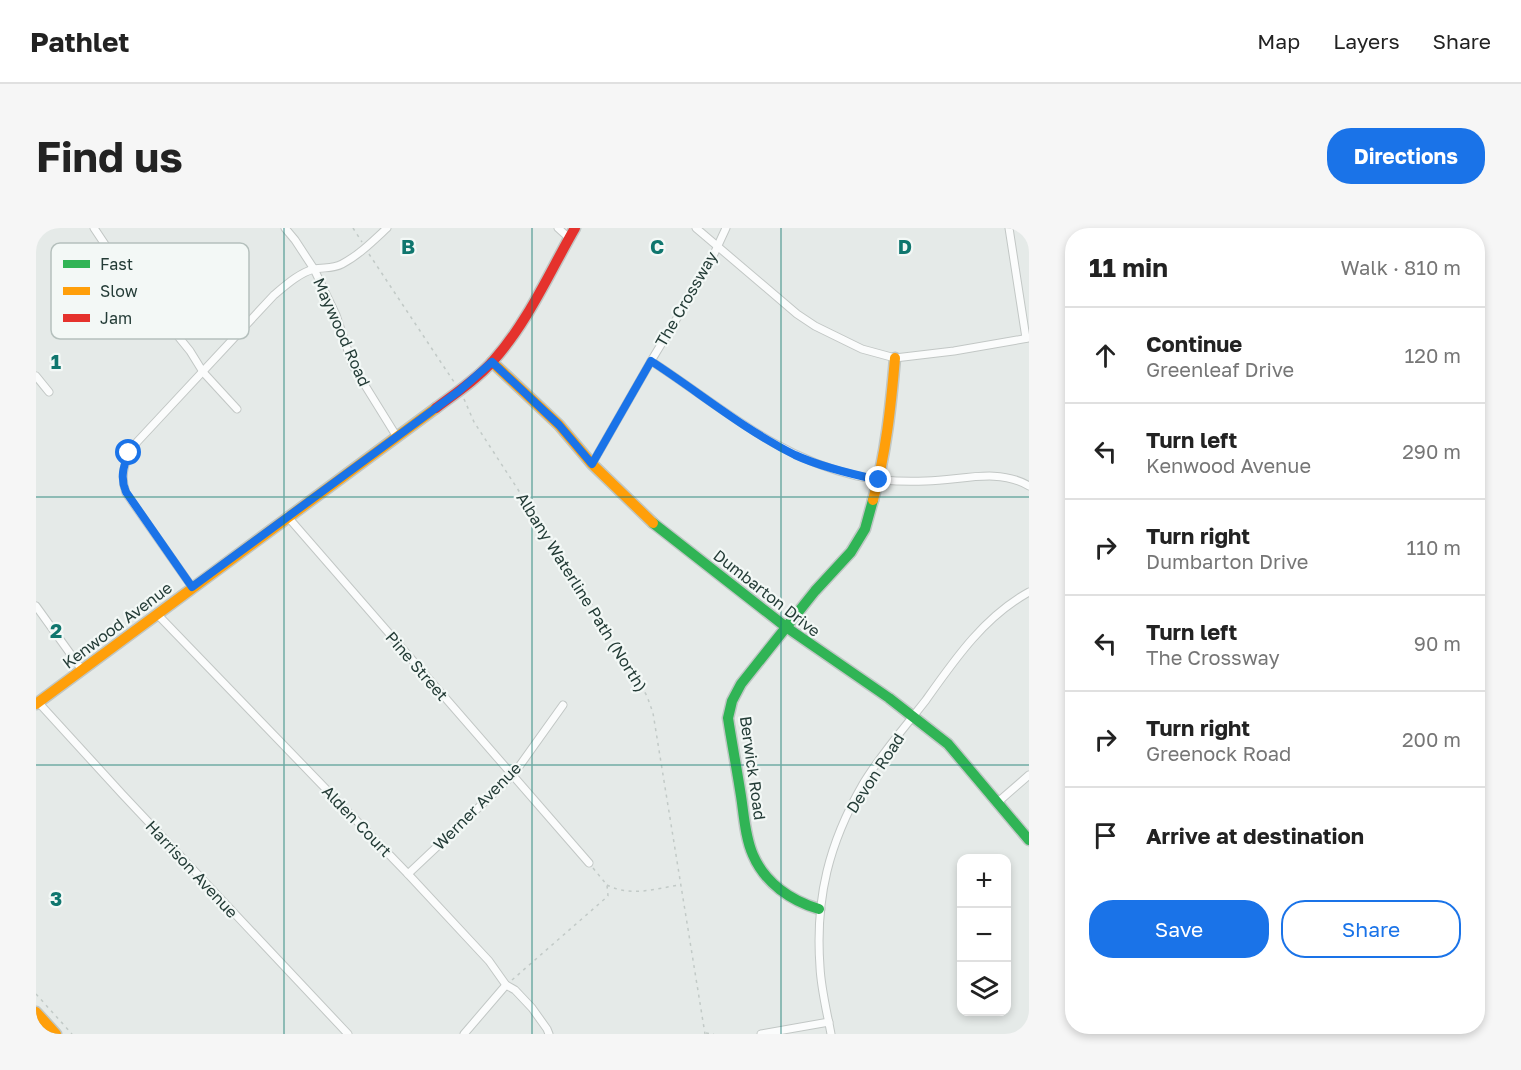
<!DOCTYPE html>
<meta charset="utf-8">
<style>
:root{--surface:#fff;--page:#f6f6f6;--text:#222;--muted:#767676;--line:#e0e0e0;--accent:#1a73e8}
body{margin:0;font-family:"Golos Text",sans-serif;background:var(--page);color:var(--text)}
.controls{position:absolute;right:18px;bottom:18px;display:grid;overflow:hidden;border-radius:12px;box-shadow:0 3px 9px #0003}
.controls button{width:54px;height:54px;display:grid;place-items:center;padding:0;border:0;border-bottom:2px solid var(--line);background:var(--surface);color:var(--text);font:30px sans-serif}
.stop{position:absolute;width:18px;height:18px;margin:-14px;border:4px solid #1a73e8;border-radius:50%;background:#fff}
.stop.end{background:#1a73e8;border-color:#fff;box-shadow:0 2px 6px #0008}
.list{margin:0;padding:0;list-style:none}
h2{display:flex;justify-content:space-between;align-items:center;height:78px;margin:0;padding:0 24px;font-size:26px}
h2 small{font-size:20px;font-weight:400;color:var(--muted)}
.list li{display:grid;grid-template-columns:39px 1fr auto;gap:18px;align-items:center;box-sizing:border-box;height:96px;padding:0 24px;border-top:2px solid var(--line)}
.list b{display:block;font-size:22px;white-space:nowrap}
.list p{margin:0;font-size:20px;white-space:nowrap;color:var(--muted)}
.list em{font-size:20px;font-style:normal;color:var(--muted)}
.actions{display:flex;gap:12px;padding:18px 24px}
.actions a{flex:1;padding:14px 0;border:2px solid var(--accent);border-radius:24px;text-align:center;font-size:21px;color:var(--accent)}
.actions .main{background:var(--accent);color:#fff}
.icon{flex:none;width:33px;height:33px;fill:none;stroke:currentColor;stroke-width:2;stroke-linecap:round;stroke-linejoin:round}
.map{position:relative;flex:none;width:993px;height:806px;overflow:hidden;border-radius:24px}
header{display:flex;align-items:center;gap:36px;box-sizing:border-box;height:84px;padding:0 30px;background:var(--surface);border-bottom:2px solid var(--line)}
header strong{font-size:28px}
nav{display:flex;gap:33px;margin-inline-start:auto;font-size:21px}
.intro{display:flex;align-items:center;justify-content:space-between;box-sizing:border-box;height:144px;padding:0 36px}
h1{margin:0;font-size:42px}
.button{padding:15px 27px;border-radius:24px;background:var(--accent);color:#fff;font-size:21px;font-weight:700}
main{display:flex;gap:36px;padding:0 36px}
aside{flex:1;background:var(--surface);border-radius:24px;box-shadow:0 3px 9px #0003}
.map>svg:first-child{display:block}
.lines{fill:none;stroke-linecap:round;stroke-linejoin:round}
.street-casing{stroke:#c2c7c5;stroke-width:9}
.fast-casing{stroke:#c0c7c5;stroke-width:13}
.slow-casing{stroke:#c0c7c5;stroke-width:13}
.jam-casing{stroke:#c0c7c5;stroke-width:13}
.path{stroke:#c2cac7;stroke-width:1.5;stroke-dasharray:3 4.5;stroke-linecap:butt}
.street{stroke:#fbfcfc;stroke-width:7}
.fast{stroke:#30b455;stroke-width:10}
.slow{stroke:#ff9f0a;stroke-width:10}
.jam{stroke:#e5322d;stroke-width:10}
.route{stroke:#1a73e8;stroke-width:8}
.grid{fill:none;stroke:#0f766e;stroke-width:1.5;stroke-opacity:0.55}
.labels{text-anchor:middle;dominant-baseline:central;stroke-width:4.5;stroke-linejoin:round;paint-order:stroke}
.street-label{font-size:16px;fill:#243c37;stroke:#f3f8f6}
.key{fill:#f3f8f6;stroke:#b5c0bd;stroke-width:1.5}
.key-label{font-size:16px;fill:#243c37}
.grid-label{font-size:20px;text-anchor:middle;font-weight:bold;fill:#0f766e;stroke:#f3f8f6;stroke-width:4.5;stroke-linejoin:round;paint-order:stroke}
</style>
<header>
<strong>Pathlet</strong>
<nav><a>Map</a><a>Layers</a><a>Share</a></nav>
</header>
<div class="intro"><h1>Find us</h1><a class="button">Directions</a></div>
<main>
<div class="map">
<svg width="993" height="806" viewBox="0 0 993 806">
<rect width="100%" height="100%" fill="#e5eae8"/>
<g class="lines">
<g class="street-casing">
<g id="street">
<polyline points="58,0 76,27 154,123 167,144 201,181"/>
<polyline points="249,0 259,12 278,41 300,87 317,138 361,209"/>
<polyline points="522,0 533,10"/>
<polyline points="660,0 761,86 779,98 826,121 859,130 918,123 993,110"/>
<polyline points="973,0 990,110"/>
<path d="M615,133C683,177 739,229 821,248C844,253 867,254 890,253C924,253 961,239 993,258"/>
<polyline points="0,148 13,164"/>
<polyline points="556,236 615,133 672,39 690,0"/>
<polyline points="251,288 553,635"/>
<path d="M156,359L90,265C83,245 90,230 101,214L238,67C250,57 263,45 278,41C288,39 297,41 306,36C323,27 337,13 351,0"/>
<polyline points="0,378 46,442"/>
<polyline points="121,386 372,646 453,733 470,757 479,762 496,780 511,801 513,806"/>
<polyline points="2,474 87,567 312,806"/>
<polyline points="962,574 993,547"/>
<polyline points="372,646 477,547 527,477"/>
<polyline points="428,806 470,757"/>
<polyline points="725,806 793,794"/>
<path d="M795,806C791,784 785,761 784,739C779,670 793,615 827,556C845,526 869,499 890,472C919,431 948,389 993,364"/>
</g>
</g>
<g class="fast-casing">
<g id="fast">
<polyline points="617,295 750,399 853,470 912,516 993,612"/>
<path d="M783,681C755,673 729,655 717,627C709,609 708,587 705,568C701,542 696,516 692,490L696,473L705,456L779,363L815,324L829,301L837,272"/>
</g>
</g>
<g class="slow-casing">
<g id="slow">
<polyline points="456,134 523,197 556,236 617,295"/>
<path d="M837,272C850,226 855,177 859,130"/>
<polyline points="0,476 400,180"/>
<polyline points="0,784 20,806"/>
</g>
</g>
<g class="jam-casing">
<path id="jam" d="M400,180C420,165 441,151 457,133C492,94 513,45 539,0"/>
</g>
<g class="path">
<polyline points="317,0 326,14"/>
<polyline points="333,26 418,154"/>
<polyline points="428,171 438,194 548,363 611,468 617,485 669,806"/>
<path d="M571,657C595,669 618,661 643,657"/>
<polyline points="476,752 572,668 571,657 557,640"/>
<polyline points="0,766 36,806"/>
<polyline points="670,805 678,806"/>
</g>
<use href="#street" class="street"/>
<use href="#fast" class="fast"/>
<use href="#slow" class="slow"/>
<use href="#jam" class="jam"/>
</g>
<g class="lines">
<path class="route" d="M93,225C87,239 84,250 90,264L156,359L423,163L456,134L523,197L556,236L615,133C663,164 707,201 759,227C785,239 815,246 843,252"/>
</g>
<path class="grid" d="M248,0V806M496,0V806M745,0V806M0,269H993M0,537H993"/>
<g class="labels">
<g class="street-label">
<text transform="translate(650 71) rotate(-60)">The Crossway</text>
<text transform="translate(306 104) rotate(66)">Maywood Road</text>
<text transform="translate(546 364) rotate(58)">Albany Waterline Path (North)</text>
<text transform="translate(731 365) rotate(38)">Dumbarton Drive</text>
<text transform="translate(81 397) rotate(-37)">Kenwood Avenue</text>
<text transform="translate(381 438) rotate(49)">Pine Street</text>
<text transform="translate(717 540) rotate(82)">Berwick Road</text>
<text transform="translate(839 545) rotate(-57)">Devon Road</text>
<text transform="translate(441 578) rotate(-45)">Werner Avenue</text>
<text transform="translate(321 593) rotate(46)">Alden Court</text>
<text transform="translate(156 641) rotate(47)">Harrison Avenue</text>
</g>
</g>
<rect x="15" y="15" width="198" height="96" rx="9" class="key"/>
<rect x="27" y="32" width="27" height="8" fill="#30b455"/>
<rect x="27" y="59" width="27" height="8" fill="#ff9f0a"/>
<rect x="27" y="86" width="27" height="8" fill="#e5322d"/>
<g class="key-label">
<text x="64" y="42">Fast</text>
<text x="64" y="69">Slow</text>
<text x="64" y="96">Jam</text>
</g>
<g class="grid-label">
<text x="372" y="26">B</text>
<text x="621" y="26">C</text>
<text x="869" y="26">D</text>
<text x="20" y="141">1</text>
<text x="20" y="410">2</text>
<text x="20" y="678">3</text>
</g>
</svg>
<div class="controls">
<button>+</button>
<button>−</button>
<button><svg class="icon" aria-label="layers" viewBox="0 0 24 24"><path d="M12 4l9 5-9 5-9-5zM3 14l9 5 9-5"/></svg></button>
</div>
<div class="stop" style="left:93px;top:225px"></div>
<div class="stop end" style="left:843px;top:252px"></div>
</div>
<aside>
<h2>11 min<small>Walk · 810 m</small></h2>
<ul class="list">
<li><svg class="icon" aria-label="ahead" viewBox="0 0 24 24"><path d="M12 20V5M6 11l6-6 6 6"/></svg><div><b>Continue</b><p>Greenleaf Drive</p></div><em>120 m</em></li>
<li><svg class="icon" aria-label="left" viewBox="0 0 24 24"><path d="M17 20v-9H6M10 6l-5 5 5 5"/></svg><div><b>Turn left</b><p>Kenwood Avenue</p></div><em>290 m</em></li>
<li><svg class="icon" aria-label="right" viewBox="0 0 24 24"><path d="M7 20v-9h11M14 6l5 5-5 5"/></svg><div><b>Turn right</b><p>Dumbarton Drive</p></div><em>110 m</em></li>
<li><svg class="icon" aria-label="left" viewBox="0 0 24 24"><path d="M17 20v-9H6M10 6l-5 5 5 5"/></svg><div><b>Turn left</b><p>The Crossway</p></div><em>90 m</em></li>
<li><svg class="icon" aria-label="right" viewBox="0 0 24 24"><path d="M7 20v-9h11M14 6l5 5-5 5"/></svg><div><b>Turn right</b><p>Greenock Road</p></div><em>200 m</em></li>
<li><svg class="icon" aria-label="arrive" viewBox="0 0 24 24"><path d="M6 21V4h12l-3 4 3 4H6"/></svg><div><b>Arrive at destination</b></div></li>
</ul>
<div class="actions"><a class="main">Save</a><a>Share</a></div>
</aside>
</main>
